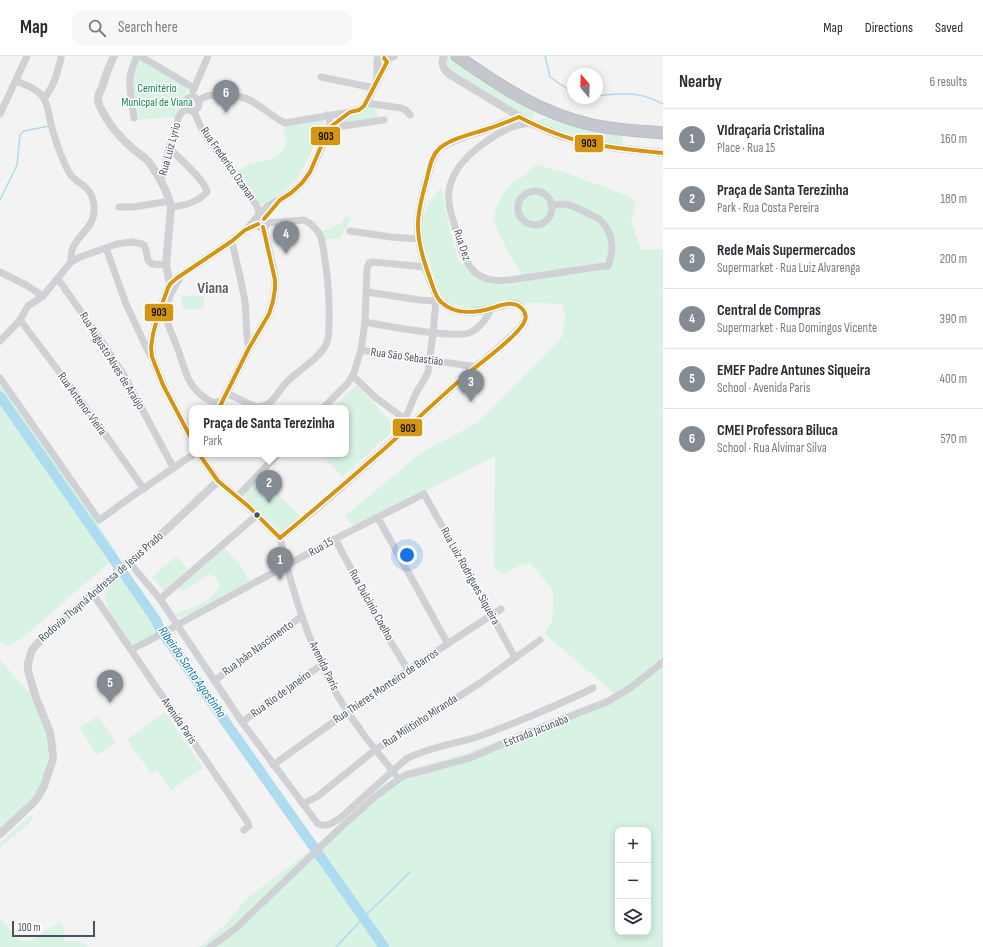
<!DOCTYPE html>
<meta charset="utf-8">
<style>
:root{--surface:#fff;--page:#f7f7f7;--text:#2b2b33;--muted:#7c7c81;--line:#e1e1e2;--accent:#848b93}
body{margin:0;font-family:"Sofia Sans Condensed",sans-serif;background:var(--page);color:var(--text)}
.controls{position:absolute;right:12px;bottom:12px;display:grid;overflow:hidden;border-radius:8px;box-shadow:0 2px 10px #0003}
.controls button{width:36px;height:36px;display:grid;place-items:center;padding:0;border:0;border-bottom:1px solid var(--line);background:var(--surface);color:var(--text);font:20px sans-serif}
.compass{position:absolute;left:567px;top:12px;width:36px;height:36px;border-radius:50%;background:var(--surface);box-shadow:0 2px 10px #0003;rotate:341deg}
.scale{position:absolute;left:12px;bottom:10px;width:83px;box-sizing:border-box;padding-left:4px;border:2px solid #495360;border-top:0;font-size:11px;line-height:14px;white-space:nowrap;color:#495360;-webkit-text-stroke:3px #fff;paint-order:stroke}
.you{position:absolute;left:407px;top:499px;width:14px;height:14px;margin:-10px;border:3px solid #fff;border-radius:50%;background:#1a73e8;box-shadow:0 0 0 6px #1a73e833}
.badge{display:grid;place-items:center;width:26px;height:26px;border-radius:50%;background:var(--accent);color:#fff;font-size:13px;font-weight:700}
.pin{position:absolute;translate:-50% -33px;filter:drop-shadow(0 1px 2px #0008)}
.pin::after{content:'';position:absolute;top:21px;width:14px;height:12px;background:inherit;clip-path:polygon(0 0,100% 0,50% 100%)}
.popup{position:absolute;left:189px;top:349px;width:160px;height:52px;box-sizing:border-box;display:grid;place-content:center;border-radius:8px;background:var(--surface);filter:drop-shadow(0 1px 3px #0005);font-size:13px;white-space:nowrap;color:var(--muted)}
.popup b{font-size:15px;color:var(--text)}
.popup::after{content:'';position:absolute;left:50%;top:100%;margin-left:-8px;border:8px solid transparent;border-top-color:var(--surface)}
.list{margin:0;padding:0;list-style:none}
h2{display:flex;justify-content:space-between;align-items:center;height:52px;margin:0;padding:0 16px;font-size:17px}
h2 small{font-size:13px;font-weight:400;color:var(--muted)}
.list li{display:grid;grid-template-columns:26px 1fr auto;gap:12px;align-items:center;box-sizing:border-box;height:60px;padding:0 16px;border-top:1px solid var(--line)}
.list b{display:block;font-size:15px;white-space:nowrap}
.list p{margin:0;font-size:13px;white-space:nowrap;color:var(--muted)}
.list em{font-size:13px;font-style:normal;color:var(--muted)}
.icon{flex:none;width:22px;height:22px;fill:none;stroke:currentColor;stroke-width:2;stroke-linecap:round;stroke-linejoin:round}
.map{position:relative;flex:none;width:663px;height:891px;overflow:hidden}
header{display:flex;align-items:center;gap:24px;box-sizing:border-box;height:56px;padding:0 20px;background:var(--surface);border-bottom:1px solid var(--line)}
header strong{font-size:19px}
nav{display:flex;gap:22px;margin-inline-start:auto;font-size:14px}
.search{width:280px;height:36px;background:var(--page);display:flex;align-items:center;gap:10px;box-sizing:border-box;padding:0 14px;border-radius:12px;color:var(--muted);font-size:15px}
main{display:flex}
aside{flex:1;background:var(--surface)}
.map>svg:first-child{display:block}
.green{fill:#d8f2e4;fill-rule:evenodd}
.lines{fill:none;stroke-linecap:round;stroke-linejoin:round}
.stream{stroke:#addbf0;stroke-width:1.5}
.river{stroke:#addbf0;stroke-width:10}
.trunk-casing{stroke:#b8bcc3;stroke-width:13}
.minor{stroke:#cfd1d4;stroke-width:7}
.tertiary{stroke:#cfd1d4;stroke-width:8}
.trunk{stroke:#c4c8ce;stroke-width:11}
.bus-1-casing{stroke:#fff;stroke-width:7}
.bus-1{stroke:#d49513;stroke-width:4}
.bus-dot{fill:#495360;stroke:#fff;stroke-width:1.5}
.labels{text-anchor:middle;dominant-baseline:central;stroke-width:3;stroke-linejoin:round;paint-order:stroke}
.park-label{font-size:12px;fill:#178558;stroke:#fff}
.street-label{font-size:12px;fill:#495360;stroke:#fff}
.water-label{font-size:13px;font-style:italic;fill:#0b7aaa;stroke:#fff}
.district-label{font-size:16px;font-weight:bold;fill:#5e6267;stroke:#fff}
.line-badge{stroke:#fff;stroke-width:1.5}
.pale-badge-label{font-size:11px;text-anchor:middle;font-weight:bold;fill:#111}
</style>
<header>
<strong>Map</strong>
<div class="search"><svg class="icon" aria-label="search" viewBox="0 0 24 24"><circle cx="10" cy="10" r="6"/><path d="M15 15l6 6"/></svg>Search here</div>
<nav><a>Map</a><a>Directions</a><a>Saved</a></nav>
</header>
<main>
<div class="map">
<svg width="663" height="891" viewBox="0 0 663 891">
<rect width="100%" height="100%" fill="#f3f3f3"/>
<g class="green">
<polygon points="446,0 449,0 453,2 454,5 532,54 534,57 534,61 531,63 519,55 517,55 448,15"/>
<polygon points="138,1 189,30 176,61 137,64 131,23"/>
<polygon points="367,50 376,50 378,63 339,69"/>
<polygon points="544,62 574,69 622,76 623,89 579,82 536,67 539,64"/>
<path d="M324,63L325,65V68L298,122L292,128L265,149L260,148L236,116C241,113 247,108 253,107C259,105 265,105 271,103C277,101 285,94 286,87C287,84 285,78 283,75L286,70Z"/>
<path d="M536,108L569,118L623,138L636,146L631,165L641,194L663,193V891H198L202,889L226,868L246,843L310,795L372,737L404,715L465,698L615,638L544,577L552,566L553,551V534L530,507L519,510L503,518L499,517L494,512L495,400L353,471L345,460L421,397L479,366L562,281L565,262L563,248L505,246L474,253L445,245L439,235L422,183V162L431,143L441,132L444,139V150L458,204L468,213L481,223L506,229L523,226L520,215L508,196L494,167L495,156L501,141L513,126L524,120ZM618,774H648V876H618Z"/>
<polygon points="346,160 352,162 340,182 325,184 321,176 340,168"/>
<polygon points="183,240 204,240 204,252 201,253 183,253 181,241"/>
<polygon points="0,328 71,425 118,499 21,583 6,590 0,587"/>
<polygon points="357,329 397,372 342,421 321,398 346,398 346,352 332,352"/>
<polygon points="259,420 300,460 285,474 281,475 249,446 245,441 244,436"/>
<path d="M222,489L242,512L250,525L189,558L182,561H178L175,558C191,553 210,546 219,532C219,525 217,521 210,518C203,521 187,536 180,534C179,534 176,532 175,531Z"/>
<polygon points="176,500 188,513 164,535 152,521"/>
<polygon points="122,515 156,564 161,575 155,579 131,589 110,558 104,536 104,533"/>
<polygon points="0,604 33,641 50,685 48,703 44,717 42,728 37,737 0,774"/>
<polygon points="165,656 203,712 171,734 157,714 151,717 127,684"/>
<polygon points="98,660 116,686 97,699 80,672"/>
<polygon points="31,759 33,762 29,768 0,791 0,787"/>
<path d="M0,862L19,884L29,886L45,875L59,867C66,871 63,877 64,883L66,885H79L88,891H0Z"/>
</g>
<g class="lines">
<g class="stream">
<polyline points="545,0 550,21 573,37"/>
<path d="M597,40C624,37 638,35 663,48"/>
<polyline points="580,42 583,42"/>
<polyline points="0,144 17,109 20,79 24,75 49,70"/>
<polyline points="362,860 367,858 410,816"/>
<polyline points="336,891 363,862"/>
</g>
<polyline class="river" points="0,340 156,564 160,573 384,891"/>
<g class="trunk-casing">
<path id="trunk" d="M457,0C500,30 541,58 593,69C616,74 640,75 663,77"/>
</g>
<g class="minor">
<polyline points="140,0 194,32"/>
<polyline points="321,21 374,32"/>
<path d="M16,25C25,29 39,33 44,43C49,51 49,63 52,72C56,86 63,106 70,118C74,124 79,126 84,130C91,135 95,146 94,155C94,172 77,179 72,194C71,198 71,202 71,206"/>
<polyline points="193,35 208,0"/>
<circle cx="192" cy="48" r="7"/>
<path d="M44,42C54,31 57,17 61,3V0"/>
<path d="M198,45C205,39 211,39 219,39C227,39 234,39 241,41C256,44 270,60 285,67L350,56"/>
<polyline points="366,47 401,52 406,54 410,59"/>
<polyline points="193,55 196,60 203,76 257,150 261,163"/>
<polyline points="0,58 27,0"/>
<polyline points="327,59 330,65 329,72 384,64"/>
<path d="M134,62C132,49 129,35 130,21C131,14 134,7 137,0"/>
<path d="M530,67C524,68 517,69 512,71C492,79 463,100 454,119C450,127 448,137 449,146C449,153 452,160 454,167C459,184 461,204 476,217C486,225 498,225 510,224L597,211L608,210C614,194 614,177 600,164C597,161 591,159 587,157C580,153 572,149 564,148C560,148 555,149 551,149"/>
<path d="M169,92C178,101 205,124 207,136C198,146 183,150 171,151"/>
<polyline points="161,126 169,92 179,60 186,51"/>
<circle cx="535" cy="152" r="17"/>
<polyline points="119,151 133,151 170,145"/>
<polyline points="350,175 391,181 419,183"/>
<path d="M232,185C236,205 242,226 245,246C247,261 245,277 249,292"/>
<polyline points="106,192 126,248 150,299"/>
<polyline points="0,216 26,229 43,240"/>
<path d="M180,222C173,232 166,246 166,259C166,262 167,265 168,268C171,276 174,283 177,291C185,310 185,328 204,341C212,347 214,348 223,344"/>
<polyline points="58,223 101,284 125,321 173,411"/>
<polyline points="367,236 420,244 433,245 439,244"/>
<polyline points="20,264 85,350 144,433"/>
<path d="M365,266C393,271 422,277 450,278C457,278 463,279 469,277C479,273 488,262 491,252"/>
<polyline points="0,285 20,264 28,250 43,240 71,206 80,201 117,188 132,186 142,188 144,189 146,194 148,204 152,208 166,209"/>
<path d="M361,294C400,301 438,305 477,311"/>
<polyline points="353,320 376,342 409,366"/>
<polyline points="0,322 99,464 105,460 121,448 185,404 195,398 200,399"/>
<path d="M226,337L254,350C269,354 276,339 284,329C296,315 314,307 324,292C329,285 329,276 329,268C330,239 327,210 321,181C318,174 311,167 304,164L267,167"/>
<polyline points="323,352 348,327 354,317 361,294 365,266 367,212 369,207 373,206 426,211"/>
<polyline points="405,363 416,337 425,322 428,316 433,277 436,245"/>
<polyline points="237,441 278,398"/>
<polyline points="378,462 448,588"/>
<path d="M280,482C294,543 313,603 347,655C351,662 357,668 361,675C372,690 384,704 395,718"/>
<polyline points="335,483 386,578 408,614"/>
<path d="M129,506L160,543L242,666L318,768C327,771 330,768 339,763L406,703C429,691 455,688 480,680C497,674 514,667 531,660C552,651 573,642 593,632"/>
<polyline points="93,538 247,765 249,770 244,774"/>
<polyline points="160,543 257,459"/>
<polyline points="131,594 169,574 177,569 335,483 424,438 492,559 515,602"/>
<polyline points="214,625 302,560"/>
<polyline points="242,666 321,609"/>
<path d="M273,709C348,655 423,603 501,553"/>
<polyline points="303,748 318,740 375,694 480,627 540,584"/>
<polyline points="210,891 235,873 337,775 376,740 399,723 406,719 414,717 470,702 532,675 607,646 630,632 663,606"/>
</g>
<g class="tertiary">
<path d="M114,0C109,10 105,21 102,32C100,35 98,39 98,43C98,49 102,55 105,60C112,73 122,83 133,93C138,97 143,100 147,104C156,114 169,138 171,151L166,209L170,228"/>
<path d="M444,0C441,8 443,13 449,18L530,67L561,80L583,86L616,92L663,97"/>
<polyline points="385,1 390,2 394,0"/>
<path d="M377,23C379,16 376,10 378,2"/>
<circle cx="262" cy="167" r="4.5"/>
<polyline points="249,171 260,158 269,150 291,137 302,127 310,116 324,85 329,72 339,65 350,56 359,54 364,50 366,47 387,6 384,2"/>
<polyline points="219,352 249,292 269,258 273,245 275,233 275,224 273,212 263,171"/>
<polyline points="192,384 163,329 152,301 151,291 153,278 159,256 168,232 170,228 177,222 232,185 245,174 258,168"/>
<path d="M199,398L218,425L248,450L280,482C297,468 315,454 332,439C377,400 421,359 466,319C478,309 521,276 525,264C526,261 525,257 523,254C516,242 500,250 490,253C483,254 476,256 469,256C459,256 449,253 441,246C436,242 434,234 432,228C425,213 418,186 418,169C419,153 422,138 427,122C429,114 432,101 438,94C447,85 475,77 488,73C498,69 509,65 519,61"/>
<polyline points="0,778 33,747 38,741 44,730 53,703 52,689 50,676 36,642 28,615 28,607 32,594 36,589 57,569 165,475 218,425"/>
</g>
<use href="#trunk" class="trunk"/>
<g class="bus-1-casing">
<g id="bus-1">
<path d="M519,61C546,75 574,86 604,90C624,93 643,95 663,97"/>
<polyline points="264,163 280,144 291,137 302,127 310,116 329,72 350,56 359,54 364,50 387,6 384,2"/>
<polyline points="219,352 249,292 269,258 273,245 275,233 275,224 263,171"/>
<polyline points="192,384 163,329 152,301 151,291 153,278 159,256 168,232 170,228 177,222 232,185 245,174 258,168"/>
<polyline points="199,398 218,425 248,450 280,482"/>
<path d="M280,482C315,453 349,424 383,394C411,369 438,343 466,319C479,308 521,278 525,264C528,256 519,248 512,248C505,247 499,250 492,252C476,257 455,259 441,246C436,241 434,234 432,228C425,209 418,189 418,169C418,153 423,137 427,122C429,113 431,101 438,94C448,83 473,78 487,73C498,70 509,65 519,61"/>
</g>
</g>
<use href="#bus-1" class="bus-1"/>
</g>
<circle class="bus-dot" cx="257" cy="459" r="3.5"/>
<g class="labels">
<g class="park-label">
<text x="157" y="32">Cemitério<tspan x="157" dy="14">Municpal de Viana</tspan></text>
</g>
<g class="street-label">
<text transform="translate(170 93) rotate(-75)">Rua Luiz Lyrio</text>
<text transform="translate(228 108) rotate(55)">Rua Frederico Ozanan</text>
<text transform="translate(462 189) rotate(71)">Rua Dez</text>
<text transform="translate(407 301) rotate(8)">Rua São Sebastião</text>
<text transform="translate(112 305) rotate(58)">Rua Augusto Alves de Araújo</text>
<text transform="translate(82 348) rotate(54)">Rua Antenor Vieira</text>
<text transform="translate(321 491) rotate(-29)">Rua 15</text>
<text transform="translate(470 520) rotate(61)">Rua Luiz Rodrigues Siqueira</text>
<text transform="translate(101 531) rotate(-41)">Rodovia Thayná Andressa de Jesus Prado</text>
<text transform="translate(371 549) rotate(61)">Rua Dulcinio Coelho</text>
<text transform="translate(258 592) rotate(-36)">Rua João Nascimento</text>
<text transform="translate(324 610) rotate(64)">Avenida París</text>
<text transform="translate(386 630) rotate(-34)">Rua Thieres Monteiro de Barros</text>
<text transform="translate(281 638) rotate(-36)">Rua Rio de Janeiro</text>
<text transform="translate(179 665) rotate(56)">Avenida Paris</text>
<text transform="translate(420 665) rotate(-33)">Rua Militinho Miranda</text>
<text transform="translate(536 675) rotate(-22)">Estrada Jacunaba</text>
</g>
<g class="water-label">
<text transform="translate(192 616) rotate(55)">Ribeirão Santo Agostinho</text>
</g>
<g class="district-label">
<text x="213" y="232">Viana</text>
</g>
</g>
<g class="line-badge">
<rect x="310" y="70" width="31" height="20" rx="4" fill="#d49513"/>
<rect x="574" y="78" width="30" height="19" rx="4" fill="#d49513"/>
<rect x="144" y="247" width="30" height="19" rx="4" fill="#d49513"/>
<rect x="392" y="362" width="31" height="19" rx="4" fill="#d49513"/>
</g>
<g class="pale-badge-label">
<text x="326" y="84">903</text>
<text x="589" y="91">903</text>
<text x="159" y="260">903</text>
<text x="408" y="376">903</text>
</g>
</svg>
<div class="controls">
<button>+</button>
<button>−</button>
<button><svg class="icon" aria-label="layers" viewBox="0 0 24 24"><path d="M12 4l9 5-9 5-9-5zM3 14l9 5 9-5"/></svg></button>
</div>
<svg class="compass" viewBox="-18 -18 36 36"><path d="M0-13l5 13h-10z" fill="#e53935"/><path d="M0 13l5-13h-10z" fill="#7c7c81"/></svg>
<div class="scale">100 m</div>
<div class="you"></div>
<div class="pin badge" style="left:280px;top:524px">1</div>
<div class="pin badge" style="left:269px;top:447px">2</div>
<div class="popup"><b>Praça de Santa Terezinha</b>Park</div>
<div class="pin badge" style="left:471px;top:346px">3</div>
<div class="pin badge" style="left:286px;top:198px">4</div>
<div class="pin badge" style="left:110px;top:647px">5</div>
<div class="pin badge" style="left:226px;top:57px">6</div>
</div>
<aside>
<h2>Nearby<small>6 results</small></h2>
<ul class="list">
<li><span class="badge">1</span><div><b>VIdraçaria Cristalina</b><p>Place · Rua 15</p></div><em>160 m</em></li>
<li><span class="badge">2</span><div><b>Praça de Santa Terezinha</b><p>Park · Rua Costa Pereira</p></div><em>180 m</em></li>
<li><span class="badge">3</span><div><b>Rede Mais Supermercados</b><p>Supermarket · Rua Luiz Alvarenga</p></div><em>200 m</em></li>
<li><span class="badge">4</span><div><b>Central de Compras</b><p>Supermarket · Rua Domingos Vicente</p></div><em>390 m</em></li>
<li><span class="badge">5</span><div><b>EMEF Padre Antunes Siqueira</b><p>School · Avenida Paris</p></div><em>400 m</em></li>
<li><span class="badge">6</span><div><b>CMEI Professora Biluca</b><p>School · Rua Alvimar Silva</p></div><em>570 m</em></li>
</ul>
</aside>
</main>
